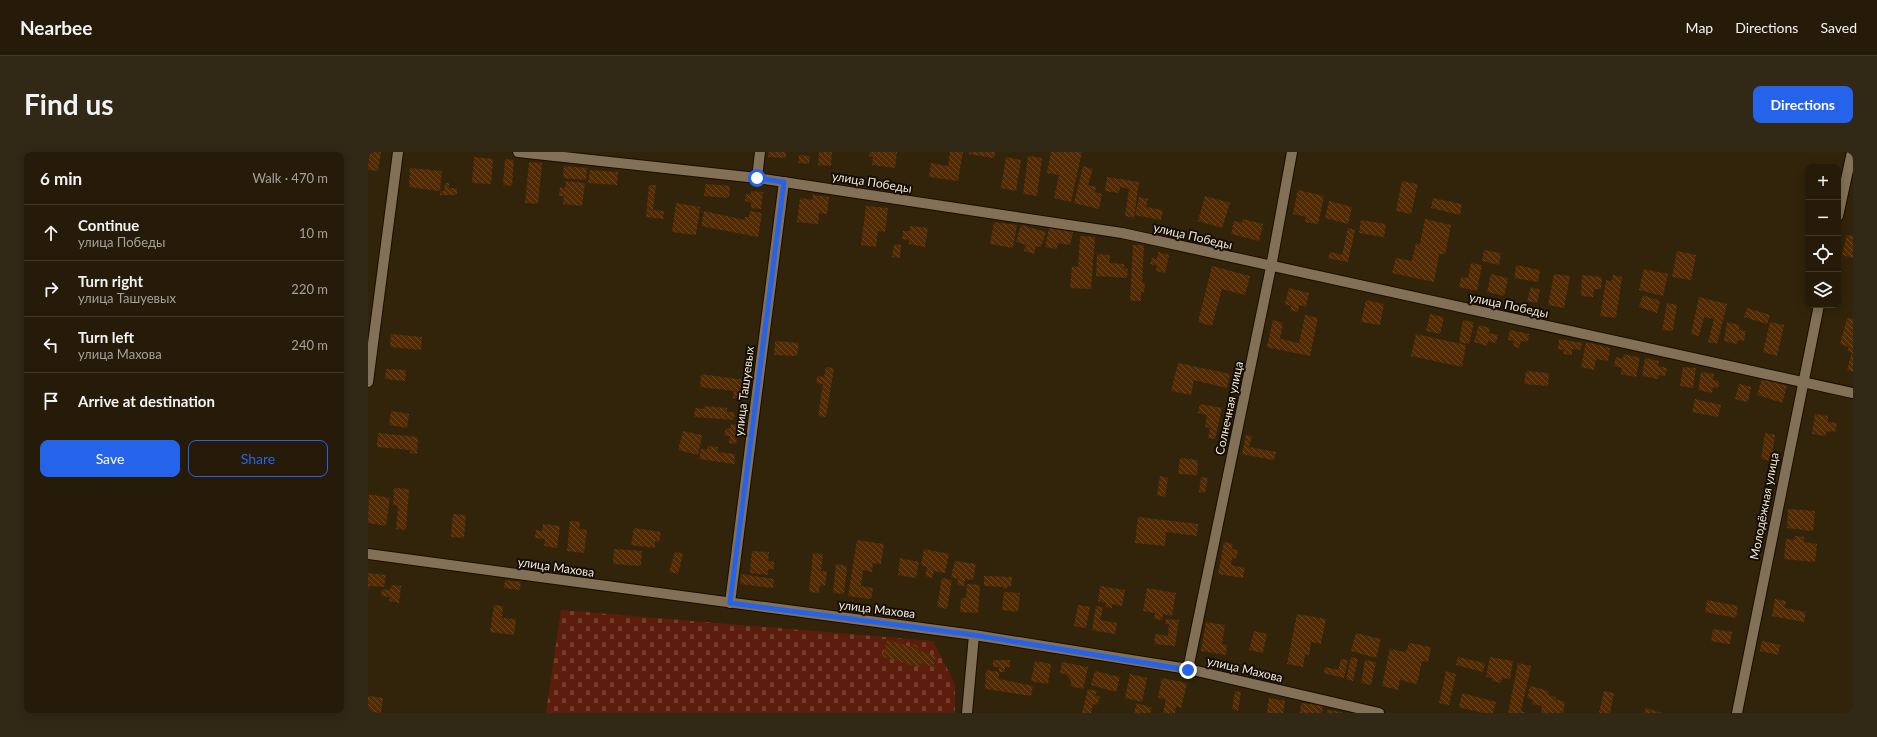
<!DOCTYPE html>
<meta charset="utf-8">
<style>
:root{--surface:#261b08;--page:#322816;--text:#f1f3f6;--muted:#a4a19c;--line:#423929;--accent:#2563eb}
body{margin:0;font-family:Lato,sans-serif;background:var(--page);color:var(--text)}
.controls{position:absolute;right:12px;top:12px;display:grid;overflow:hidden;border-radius:8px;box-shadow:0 2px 10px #0003}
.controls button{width:36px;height:36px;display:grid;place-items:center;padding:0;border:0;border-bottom:1px solid var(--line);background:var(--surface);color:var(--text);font:20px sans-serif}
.stop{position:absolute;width:12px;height:12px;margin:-9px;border:3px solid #2563eb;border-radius:50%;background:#fff}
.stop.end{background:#2563eb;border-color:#fff;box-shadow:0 1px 4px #0008}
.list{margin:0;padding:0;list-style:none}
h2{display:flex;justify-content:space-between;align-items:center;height:52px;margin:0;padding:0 16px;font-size:17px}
h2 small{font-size:13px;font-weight:400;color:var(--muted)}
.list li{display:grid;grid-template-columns:26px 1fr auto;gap:12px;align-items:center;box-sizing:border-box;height:56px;padding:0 16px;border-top:1px solid var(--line)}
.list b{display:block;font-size:15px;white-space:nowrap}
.list p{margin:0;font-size:13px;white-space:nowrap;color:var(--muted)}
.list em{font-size:13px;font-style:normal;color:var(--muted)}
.actions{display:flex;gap:8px;padding:12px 16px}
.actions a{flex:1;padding:9px 0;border:1px solid var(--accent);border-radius:8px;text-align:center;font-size:14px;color:var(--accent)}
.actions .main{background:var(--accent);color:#fff}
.icon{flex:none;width:22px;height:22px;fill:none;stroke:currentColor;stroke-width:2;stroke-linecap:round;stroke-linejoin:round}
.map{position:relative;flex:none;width:1485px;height:561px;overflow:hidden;border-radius:8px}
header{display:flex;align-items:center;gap:24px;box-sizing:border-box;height:56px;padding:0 20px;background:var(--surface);border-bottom:1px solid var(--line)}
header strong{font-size:19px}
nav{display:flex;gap:22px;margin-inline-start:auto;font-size:14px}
.intro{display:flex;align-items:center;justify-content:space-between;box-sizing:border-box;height:96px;padding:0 24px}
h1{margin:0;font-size:28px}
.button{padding:10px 18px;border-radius:8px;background:var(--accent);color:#fff;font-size:14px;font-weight:700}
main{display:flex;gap:24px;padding:0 24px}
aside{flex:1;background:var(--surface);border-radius:8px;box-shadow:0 2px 10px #0003}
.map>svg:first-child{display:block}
.cemetery{fill:url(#cemetery-stones)}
.building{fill:url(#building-back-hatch)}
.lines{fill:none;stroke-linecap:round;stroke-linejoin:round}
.street-casing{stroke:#1a0c00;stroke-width:12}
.street{stroke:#827156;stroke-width:10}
.route{stroke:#2563eb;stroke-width:5}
.labels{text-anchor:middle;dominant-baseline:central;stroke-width:4;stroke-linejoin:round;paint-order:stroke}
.street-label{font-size:12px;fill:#f2e9da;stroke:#150e05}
</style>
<header>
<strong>Nearbee</strong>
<nav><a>Map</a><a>Directions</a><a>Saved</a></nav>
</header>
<div class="intro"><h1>Find us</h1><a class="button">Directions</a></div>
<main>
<aside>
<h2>6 min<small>Walk · 470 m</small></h2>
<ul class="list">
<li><svg class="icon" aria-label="ahead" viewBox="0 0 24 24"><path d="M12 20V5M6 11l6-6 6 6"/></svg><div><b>Continue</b><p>улица Победы</p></div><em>10 m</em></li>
<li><svg class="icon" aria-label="right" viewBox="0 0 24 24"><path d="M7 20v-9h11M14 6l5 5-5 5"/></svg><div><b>Turn right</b><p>улица Ташуевых</p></div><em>220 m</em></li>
<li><svg class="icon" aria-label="left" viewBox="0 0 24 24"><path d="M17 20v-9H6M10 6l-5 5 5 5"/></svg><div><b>Turn left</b><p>улица Махова</p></div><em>240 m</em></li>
<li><svg class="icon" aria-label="arrive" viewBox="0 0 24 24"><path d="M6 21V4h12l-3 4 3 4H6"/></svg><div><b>Arrive at destination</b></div></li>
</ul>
<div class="actions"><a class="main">Save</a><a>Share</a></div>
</aside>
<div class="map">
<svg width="1485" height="561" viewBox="0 0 1485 561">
<defs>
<pattern id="cemetery-stones" width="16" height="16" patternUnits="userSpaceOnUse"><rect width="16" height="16" fill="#5d1d0c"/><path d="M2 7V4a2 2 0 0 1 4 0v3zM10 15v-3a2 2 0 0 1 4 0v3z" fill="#753e2f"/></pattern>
<pattern id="building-back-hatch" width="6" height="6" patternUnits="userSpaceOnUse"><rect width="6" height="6" fill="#522a03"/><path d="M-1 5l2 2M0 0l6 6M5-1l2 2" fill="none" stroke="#6b4927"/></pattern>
</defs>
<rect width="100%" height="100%" fill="#32240a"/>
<polygon class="cemetery" points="193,458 565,489 587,532 587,561 178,561"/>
<g class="building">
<polygon points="1,0 13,0 10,19 0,18"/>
<polygon points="400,0 418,0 418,6 400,5"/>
<polygon points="451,0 464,0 463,14 450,13"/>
<polygon points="502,0 529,0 527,16 504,13 505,5 501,4"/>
<polygon points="582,0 595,0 590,29 561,25 563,11 580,14"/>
<polygon points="601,0 627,0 626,6 601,2"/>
<polygon points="683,0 714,0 703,50 686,46 691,23 679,21"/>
<polygon points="431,3 442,4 441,12 430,11"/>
<polygon points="660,4 674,6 669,44 655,42"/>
<polygon points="106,5 125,7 123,32 104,31"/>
<polygon points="638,5 653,8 648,39 633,36"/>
<polygon points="137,7 146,8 144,34 135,33"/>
<polygon points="161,10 174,11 170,52 157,51"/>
<polygon points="196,14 219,16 218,28 195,26"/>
<polygon points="715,14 725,17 720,33 728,35 727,40 734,42 731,57 706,51"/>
<polygon points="42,16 74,19 72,39 41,35"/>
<polygon points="222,18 250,20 249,33 220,31"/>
<polygon points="739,25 771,30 766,66 757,64 761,37 752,35 751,41 737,39"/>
<polygon points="198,29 217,31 214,54 195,52 196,44 191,44 192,35 197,36"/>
<polygon points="1034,29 1050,32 1043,62 1028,59"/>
<polygon points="77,31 81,31 81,36 89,36 89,43 72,43 72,39 76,39"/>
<polygon points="338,32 362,34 361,46 336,44"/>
<polygon points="281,33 288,33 285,58 296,59 295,67 278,65"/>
<polygon points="930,38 956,44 950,72 937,70 938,65 925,62"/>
<polygon points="383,39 395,40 393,57 383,56 383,50 377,49 378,42 383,43"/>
<polygon points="445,43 461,45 459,62 451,61 450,72 429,70 432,46 444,48"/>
<polygon points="837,44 862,51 854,76 830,69"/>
<polygon points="771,45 780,47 778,55 795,58 793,68 767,63"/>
<polygon points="1065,46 1094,52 1092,63 1063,56"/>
<polygon points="961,49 984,55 980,72 957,66"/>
<polygon points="308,51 332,55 328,83 304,80"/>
<polygon points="498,54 520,56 517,80 510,79 508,95 493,93"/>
<polygon points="336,59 377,68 377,65 381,65 382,59 394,61 390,85 333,74"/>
<polygon points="875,67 895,72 891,89 863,82 866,69 874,71"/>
<polygon points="1057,67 1083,73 1077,102 1071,102 1066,130 1024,121 1028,106 1044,109 1048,91 1052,92"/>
<polygon points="993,68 1018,72 1016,85 991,81"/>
<polygon points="626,70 649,73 645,96 622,92"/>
<polygon points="653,73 678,80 673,95 668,94 666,102 656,99 658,93 648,90"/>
<polygon points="542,74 560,76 557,95 541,92 541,88 534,87 535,79 542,79"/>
<polygon points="681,76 705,80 702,93 690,91 689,97 677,95"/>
<polygon points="980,76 987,78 980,110 960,106 962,100 974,103"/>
<polygon points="1479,83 1485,84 1485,106 1474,103"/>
<polygon points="712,84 727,85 723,137 702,136 704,114 710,115"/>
<polygon points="526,92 533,93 532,106 524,105"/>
<polygon points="765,93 776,93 774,131 777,131 776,140 773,140 773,149 762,149"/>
<polygon points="1116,98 1133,101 1131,113 1114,109"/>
<polygon points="1309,99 1328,103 1323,128 1304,125"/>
<polygon points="790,100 801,103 797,121 788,119 789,114 782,112 784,106 789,107"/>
<polygon points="729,102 742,103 741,111 756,112 756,116 760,117 759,126 728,124"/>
<polygon points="1103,111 1114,113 1109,139 1091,135 1093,125 1100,126"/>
<polygon points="1148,113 1172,118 1170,130 1146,126"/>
<polygon points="844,114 882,124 877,143 854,137 844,174 830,170"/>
<polygon points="1276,117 1300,122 1295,144 1271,138"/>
<polygon points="1123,122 1140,126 1136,144 1119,140"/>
<polygon points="1186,122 1202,124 1196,156 1180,153"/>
<polygon points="1214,123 1234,125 1233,137 1226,137 1225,145 1213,144"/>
<polygon points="1245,123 1254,125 1248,166 1232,164 1238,128 1244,129"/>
<polygon points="1163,135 1172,138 1169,151 1159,149"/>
<polygon points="921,136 941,141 938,155 931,153 930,160 922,158 923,154 917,152"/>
<polygon points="1275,143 1292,149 1289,161 1271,155"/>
<polygon points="1331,145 1359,152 1349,192 1340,190 1346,167 1336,165 1331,184 1323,182"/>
<polygon points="998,148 1016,152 1012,173 993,170"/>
<polygon points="1299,151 1309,153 1305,179 1294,178"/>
<polygon points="1379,156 1402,163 1399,172 1376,165"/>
<polygon points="1062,162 1076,165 1072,182 1058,179"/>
<polygon points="937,163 950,166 942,204 899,195 905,168 915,171 912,187 931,191"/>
<polygon points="1479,166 1485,167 1485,220 1479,218 1484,200 1479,199 1481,195 1472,192"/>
<polygon points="1095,168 1106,170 1101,192 1091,190"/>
<polygon points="1359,170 1372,173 1371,178 1378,179 1376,189 1370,188 1369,192 1356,189"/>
<polygon points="1402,170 1416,173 1409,204 1395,200"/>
<polygon points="1111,173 1122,176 1121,181 1130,183 1128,191 1120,189 1119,194 1106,190"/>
<polygon points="1142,178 1161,182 1160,190 1153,189 1151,196 1145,194 1146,189 1140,188"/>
<polygon points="23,182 54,185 53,198 22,195"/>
<polygon points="1048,182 1098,193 1094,215 1043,204"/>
<polygon points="1191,187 1214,191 1213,198 1204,197 1204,203 1195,202 1196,198 1190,197"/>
<polygon points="407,189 431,191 429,204 406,203"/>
<polygon points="1218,190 1242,196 1240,209 1228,207 1226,218 1213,215"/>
<polygon points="1256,202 1272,206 1268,225 1253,222 1254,216 1246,214 1248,205 1255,207"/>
<polygon points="1277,206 1291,209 1290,214 1299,216 1297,224 1291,223 1290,227 1274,224"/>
<polygon points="810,211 862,222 859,236 826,228 823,243 803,239"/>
<polygon points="458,215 466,216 458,265 450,264 455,232 448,231 449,224 456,225"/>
<polygon points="1315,215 1328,216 1325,236 1312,234"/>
<polygon points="18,217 38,218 37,229 17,227"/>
<polygon points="1158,219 1181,221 1180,234 1156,232"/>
<polygon points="1333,220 1346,222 1345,228 1351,229 1350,237 1345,235 1344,241 1330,238"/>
<polygon points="333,222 377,228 375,247 365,246 366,239 332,235"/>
<polygon points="1394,227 1419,234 1414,251 1389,243"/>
<polygon points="1371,232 1383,235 1380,250 1367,247"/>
<polygon points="1327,247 1353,253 1350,265 1324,260"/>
<polygon points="832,252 854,256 847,287 840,286 842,276 837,275 839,263 830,261"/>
<polygon points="337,254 359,256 359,260 367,260 366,268 326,265 327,256 336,257"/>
<polygon points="23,259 41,262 39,276 21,273"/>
<polygon points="1447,262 1460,264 1460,270 1469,271 1467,280 1458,279 1458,284 1444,282"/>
<polygon points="363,272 371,273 368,292 361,291 362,284 356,284 358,276 362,277"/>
<polygon points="315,279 334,283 330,303 310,298"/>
<polygon points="10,281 50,285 49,302 42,301 42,298 9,295"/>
<polygon points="1397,281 1407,283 1403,309 1393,307"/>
<polygon points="878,283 884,284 881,295 908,300 906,308 874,302"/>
<polygon points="339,294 350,295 349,300 367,302 366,312 331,307 333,297 339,298"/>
<polygon points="812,306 830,308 829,323 810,322"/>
<polygon points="792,324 800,326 797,345 789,343"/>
<polygon points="833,325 840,326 837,341 831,340"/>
<polygon points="26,336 41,337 38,378 28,377 30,354 25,352"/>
<polygon points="1,342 22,346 18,374 0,371"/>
<polygon points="1420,357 1447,359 1445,379 1419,376"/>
<polygon points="85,362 98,363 96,386 83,385"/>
<polygon points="770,365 830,372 829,384 798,380 797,394 767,391"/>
<polygon points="202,369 212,370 211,377 219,378 216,401 199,399"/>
<polygon points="175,372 192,374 189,396 176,394 177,387 167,386 168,378 174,379"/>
<polygon points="266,376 293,380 291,390 287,389 287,396 263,393"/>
<polygon points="1427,384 1436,385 1436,390 1449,392 1447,410 1416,407 1418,387 1426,388"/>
<polygon points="489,388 516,392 513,412 505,411 504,420 495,418 493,434 505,436 503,447 480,444"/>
<polygon points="856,390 865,392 864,397 870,398 868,407 864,406 863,413 877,416 875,426 850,422"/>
<polygon points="246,397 274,399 273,414 245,412"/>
<polygon points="556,397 581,402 577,421 566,419 564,426 557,424 559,415 553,413"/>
<polygon points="384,399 401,400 400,409 406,410 406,417 400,417 400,423 382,421"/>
<polygon points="307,400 315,402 310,422 301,420"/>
<polygon points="445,401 455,402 453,419 459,419 457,434 452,433 451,441 441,440"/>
<polygon points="532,406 551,410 548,426 530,423"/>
<polygon points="587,409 608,412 605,428 597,427 596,434 589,433 590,427 583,425"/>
<polygon points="468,412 479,414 476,442 465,441"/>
<polygon points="0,421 18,423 16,435 2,434 0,438"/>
<polygon points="373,422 406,427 405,436 372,432"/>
<polygon points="616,424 644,425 643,435 639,434 639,437 635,437 635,435 616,434"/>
<polygon points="574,426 584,428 579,457 569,455"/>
<polygon points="137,428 153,430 152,438 136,436"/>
<polygon points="599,432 612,433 610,461 592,460 593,446 598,446"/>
<polygon points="24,433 33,434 31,451 21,449 22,445 13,444 14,437 22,438"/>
<polygon points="732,434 757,438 754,454 744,452 744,456 737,455 738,451 730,449"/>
<polygon points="779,436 808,441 804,464 795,462 794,468 786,467 787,461 775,459"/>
<polygon points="636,440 652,441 650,460 634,458"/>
<polygon points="1407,447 1418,449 1417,456 1438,460 1436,470 1404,464"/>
<polygon points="1339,448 1370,454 1368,466 1337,460"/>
<polygon points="126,453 135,454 134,466 148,467 146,483 122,480"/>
<polygon points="710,453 722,455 718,476 706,474"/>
<polygon points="728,454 735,455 732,468 749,471 747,482 724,478"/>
<polygon points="929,462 958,467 953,492 943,490 941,503 937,502 935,515 919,512"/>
<polygon points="798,467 811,468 807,494 786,492 787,482 800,484 801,472 797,472"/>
<polygon points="838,470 857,473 854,492 859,493 858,503 833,499"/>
<polygon points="1345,477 1364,480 1362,492 1343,489"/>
<polygon points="886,479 899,482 895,501 881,498"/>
<polygon points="988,481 1013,487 1008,506 983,499"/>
<polygon points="519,488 543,495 544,492 550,493 549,498 568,504 565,515 552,511 551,515 514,505"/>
<polygon points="1394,489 1412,493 1410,503 1392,499"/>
<polygon points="1041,491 1063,495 1060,510 1054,509 1049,532 1032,528 1030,538 1014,534 1022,497 1038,500"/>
<polygon points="983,505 990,507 985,529 978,527"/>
<polygon points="1090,505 1117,511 1115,520 1088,513"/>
<polygon points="1122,505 1145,509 1142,527 1134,526 1133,531 1124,529 1125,526 1118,525"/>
<polygon points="973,507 980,508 976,526 956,521 957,515 970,518"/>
<polygon points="625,508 642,508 642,515 637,515 637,520 631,520 631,527 665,534 663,544 617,537 618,518 631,520 631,515 625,515"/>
<polygon points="997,508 1008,510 1003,533 993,531"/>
<polygon points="667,509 683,512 680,532 663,529"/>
<polygon points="694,510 720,515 715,537 702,534 703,529 698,522 692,521"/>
<polygon points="1150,511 1163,514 1153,559 1159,561 1140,561"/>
<polygon points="727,519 752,525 748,540 723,533"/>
<polygon points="1078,519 1088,522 1081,553 1071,551"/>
<polygon points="762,522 779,526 774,550 757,546"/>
<polygon points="794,526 819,531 813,556 808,554 807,561 795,561 798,547 790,546"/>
<polygon points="1162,534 1181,539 1180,543 1188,545 1187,547 1197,550 1195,561 1173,561 1174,554 1164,552 1165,548 1159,546"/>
<polygon points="720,537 729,539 727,543 732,545 729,553 725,552 723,561 714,561"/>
<polygon points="867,539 873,540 870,559 864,557"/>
<polygon points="1236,539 1246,541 1242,561 1231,561"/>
<polygon points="1094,541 1128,550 1125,561 1115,561 1091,555"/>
<polygon points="0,544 15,546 13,561 0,560"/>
<polygon points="901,546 917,549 915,561 899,561"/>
<polygon points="769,551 784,556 782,561 766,561"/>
<polygon points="933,551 955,554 954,561 932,561"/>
<polygon points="1278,556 1294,561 1276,561"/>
<polygon points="959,558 974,560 974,561 959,561"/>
</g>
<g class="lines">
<g class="street-casing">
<g id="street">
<polyline points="150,0 389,26 754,81 1485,241"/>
<polyline points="389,26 392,0"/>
<polyline points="1470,64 1484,0"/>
<polyline points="0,230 30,0"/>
<polyline points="0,402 606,483 820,517 1011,561"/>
<polyline points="362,451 416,30"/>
<polyline points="820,517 903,115 924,0"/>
<polyline points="599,561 606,483"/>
<polyline points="1369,561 1451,153"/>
</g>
</g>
<use href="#street" class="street"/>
</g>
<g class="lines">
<polyline class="route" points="389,26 416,30 362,451 606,483 820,518"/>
</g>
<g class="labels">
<g class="street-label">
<text transform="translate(504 30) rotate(9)">улица Победы</text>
<text transform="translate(825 84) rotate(13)">улица Победы</text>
<text transform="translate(1141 153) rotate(12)">улица Победы</text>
<text transform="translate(376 239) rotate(-83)">улица Ташуевых</text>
<text transform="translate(861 256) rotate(-78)">Солнечная улица</text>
<text transform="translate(1396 354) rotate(-79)">Молодёжная улица</text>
<text transform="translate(188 415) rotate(8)">улица Махова</text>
<text transform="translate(509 457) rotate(7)">улица Махова</text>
<text transform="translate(877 517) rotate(13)">улица Махова</text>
</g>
</g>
</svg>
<div class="controls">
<button>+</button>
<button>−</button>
<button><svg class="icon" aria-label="locate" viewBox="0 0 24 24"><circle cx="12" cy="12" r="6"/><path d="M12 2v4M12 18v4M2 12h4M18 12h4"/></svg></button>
<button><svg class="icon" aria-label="layers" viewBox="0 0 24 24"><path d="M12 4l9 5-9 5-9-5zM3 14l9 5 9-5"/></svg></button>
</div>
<div class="stop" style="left:389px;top:26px"></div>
<div class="stop end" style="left:820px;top:518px"></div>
</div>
</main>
